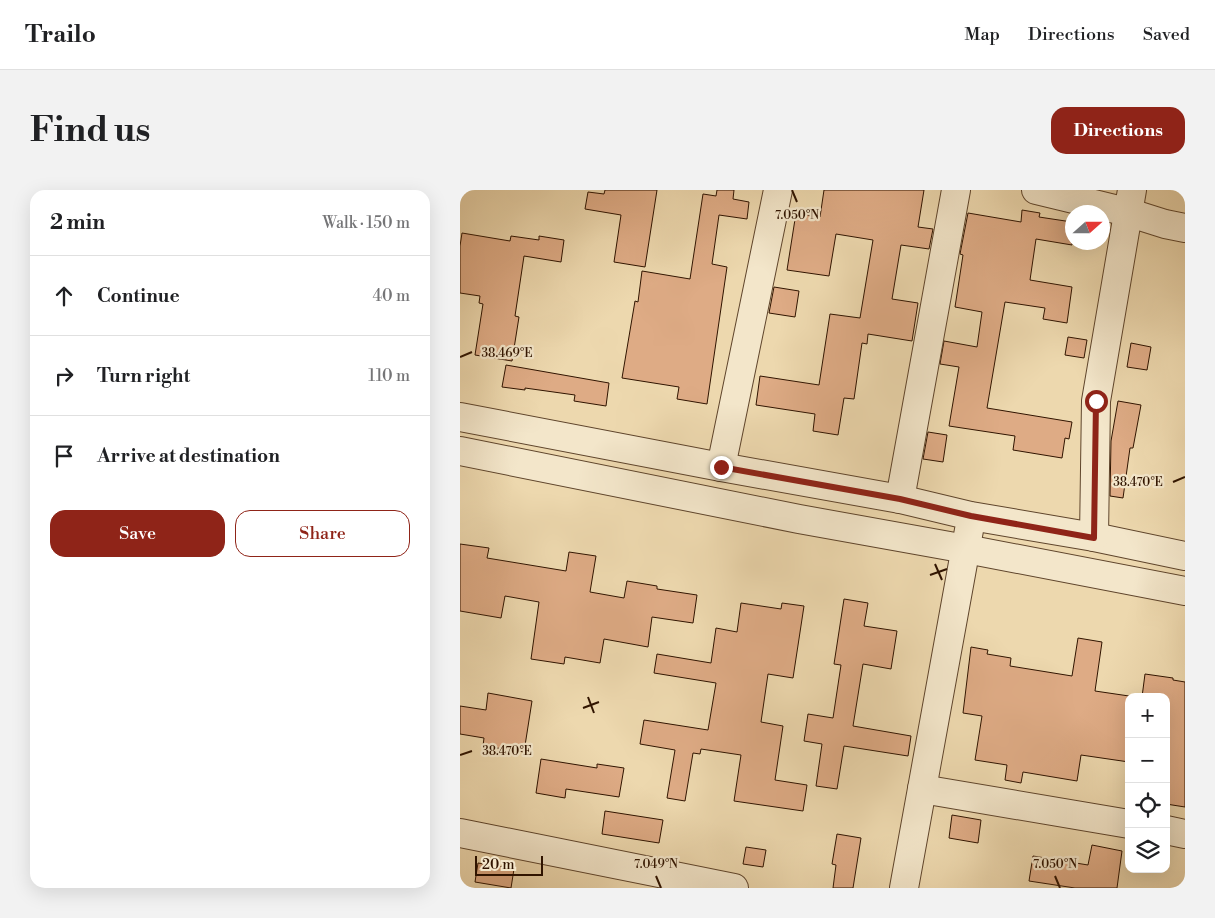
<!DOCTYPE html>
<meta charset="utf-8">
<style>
:root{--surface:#fff;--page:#f2f2f2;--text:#202124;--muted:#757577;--line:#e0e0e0;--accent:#8f2418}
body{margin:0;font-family:"Libre Bodoni",serif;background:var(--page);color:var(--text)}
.controls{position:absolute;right:15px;bottom:15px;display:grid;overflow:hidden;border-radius:10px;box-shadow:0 5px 20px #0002}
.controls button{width:45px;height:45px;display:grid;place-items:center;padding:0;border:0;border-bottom:1px solid var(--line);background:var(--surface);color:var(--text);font:25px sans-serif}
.compass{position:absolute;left:605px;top:15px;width:45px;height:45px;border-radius:50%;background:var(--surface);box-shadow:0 5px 20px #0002;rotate:69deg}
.scale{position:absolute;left:15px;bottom:12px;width:68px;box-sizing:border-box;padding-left:5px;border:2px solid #301400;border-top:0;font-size:14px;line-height:18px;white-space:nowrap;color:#301400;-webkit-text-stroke:4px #f3e6ca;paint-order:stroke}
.stop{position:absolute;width:15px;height:15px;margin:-11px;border:4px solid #8f2418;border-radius:50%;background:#fff}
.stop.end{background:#8f2418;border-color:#fff;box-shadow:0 1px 5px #0008}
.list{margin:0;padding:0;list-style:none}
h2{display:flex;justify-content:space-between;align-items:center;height:65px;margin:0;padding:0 20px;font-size:21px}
h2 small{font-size:16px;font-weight:400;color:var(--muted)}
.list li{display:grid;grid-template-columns:32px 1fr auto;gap:15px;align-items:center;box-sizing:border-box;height:80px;padding:0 20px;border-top:1px solid var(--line)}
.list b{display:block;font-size:19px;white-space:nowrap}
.list em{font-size:16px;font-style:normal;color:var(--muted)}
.actions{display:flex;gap:10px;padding:15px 20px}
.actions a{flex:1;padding:11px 0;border:1px solid var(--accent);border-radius:15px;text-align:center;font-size:18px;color:var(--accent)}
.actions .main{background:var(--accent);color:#fff}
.icon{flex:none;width:28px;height:28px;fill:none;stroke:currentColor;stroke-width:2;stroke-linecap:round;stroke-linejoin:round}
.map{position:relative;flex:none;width:725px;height:698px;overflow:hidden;border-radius:15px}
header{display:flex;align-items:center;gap:30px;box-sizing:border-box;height:70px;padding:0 25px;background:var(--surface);border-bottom:1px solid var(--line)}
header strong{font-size:24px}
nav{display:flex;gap:28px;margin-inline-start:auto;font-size:18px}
.intro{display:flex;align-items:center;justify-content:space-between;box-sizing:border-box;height:120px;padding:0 30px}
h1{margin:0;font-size:35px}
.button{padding:12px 22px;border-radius:15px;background:var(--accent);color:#fff;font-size:18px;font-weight:700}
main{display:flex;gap:30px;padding:0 30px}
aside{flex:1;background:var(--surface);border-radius:15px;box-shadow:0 5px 20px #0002}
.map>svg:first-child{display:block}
.building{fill:#deab85;stroke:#301400}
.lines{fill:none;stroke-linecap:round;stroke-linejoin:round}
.minor-casing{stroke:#5f452c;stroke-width:30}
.minor{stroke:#f3e6ca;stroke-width:28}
.route{stroke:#8f2418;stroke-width:6}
.ticks{fill:none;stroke:#301400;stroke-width:2}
.ticks-label{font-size:12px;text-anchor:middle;fill:#301400;stroke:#f3e6ca;stroke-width:4.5;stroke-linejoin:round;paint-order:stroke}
</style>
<header>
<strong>Trailo</strong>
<nav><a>Map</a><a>Directions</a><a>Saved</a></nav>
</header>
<div class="intro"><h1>Find us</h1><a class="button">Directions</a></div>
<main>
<aside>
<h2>2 min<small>Walk · 150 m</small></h2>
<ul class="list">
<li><svg class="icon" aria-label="ahead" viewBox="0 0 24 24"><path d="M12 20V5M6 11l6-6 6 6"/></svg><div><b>Continue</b></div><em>40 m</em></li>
<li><svg class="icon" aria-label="right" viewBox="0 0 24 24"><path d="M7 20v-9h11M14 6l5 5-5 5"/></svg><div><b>Turn right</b></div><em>110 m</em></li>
<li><svg class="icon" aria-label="arrive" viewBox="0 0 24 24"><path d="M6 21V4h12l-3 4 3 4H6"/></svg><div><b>Arrive at destination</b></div></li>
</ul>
<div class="actions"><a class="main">Save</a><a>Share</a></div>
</aside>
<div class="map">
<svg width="725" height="698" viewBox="0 0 725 698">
<rect width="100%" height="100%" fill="#edd8ae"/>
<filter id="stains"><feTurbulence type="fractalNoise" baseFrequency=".004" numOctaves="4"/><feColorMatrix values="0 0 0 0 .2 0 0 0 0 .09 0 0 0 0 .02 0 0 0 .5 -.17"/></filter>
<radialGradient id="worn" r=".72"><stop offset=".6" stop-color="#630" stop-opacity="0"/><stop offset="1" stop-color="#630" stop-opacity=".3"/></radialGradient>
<g class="building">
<polygon points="145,0 197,0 185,77 154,72 161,25 125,19 128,2 144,4"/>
<polygon points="257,0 274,0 273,9 289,12 287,29 259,25 252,74 267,77 247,214 217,209 219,197 162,188 175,111 178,112 182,81 230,89 243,4 256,6"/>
<polygon points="364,0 464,0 458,37 473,39 469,59 441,55 432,109 458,113 452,151 408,144 407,154 402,153 394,209 384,208 378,245 353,241 355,224 296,215 300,186 359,195 370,124 400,128 413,50 376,44 369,86 327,80 336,23 360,27"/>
<polygon points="562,20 580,23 579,27 612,32 612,55 576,49 570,90 612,97 607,133 583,129 585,118 545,112 527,218 612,232 609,249 605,248 602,268 553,260 555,246 489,236 499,177 480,174 484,151 517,157 522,122 495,117 503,65 500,64 508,23 561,32"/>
<polygon points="2,43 50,51 51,46 79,50 79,46 104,50 101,72 64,66 55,126 59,127 52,171 15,165 23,114 19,113 20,106 0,103 0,56"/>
<polygon points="314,97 339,101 335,127 309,123"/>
<polygon points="608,147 627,150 624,168 605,165"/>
<polygon points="671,153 691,157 687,180 667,177"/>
<polygon points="46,175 149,193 146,216 114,211 115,205 65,198 65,200 42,197"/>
<polygon points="658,211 681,215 673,258 670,258 663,308 650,306 651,251"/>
<polygon points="468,242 487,245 483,272 463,269"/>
<polygon points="0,354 29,358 27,368 106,381 109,362 136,366 130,402 164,408 167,391 197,396 197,399 237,405 233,433 192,427 188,457 144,449 140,473 105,467 104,474 71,469 79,412 45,406 41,428 0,421"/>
<polygon points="384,409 408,413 404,436 437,441 431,479 403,474 393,536 451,546 448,566 384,556 377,599 356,596 362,554 344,551 348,524 373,528 381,475 374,474"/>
<polygon points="281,413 321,419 322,413 344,416 333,488 308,484 301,532 323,536 315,590 347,595 343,621 274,611 281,565 241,559 240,564 233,563 225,611 207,608 215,560 180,554 184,530 248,540 256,493 194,483 197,464 251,473 256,438 277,442"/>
<polygon points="618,448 642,452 635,501 669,506 669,572 621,565 617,591 563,582 561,593 545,590 547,575 515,570 522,526 503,523 511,457 528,460 527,464 551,468 550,476 612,486"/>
<polygon points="685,484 713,488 713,490 725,492 725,617 706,614 706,507 682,507"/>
<polygon points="28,503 72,511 64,562 23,556 24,548 0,544 0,516 26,520"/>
<polygon points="81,569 137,578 137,574 164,578 159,607 106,599 105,608 76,603"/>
<polygon points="145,621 203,630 199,653 142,644"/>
<polygon points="492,625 521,630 518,653 489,648"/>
<polygon points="377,644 401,648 393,698 373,698 376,675 372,674"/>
<polygon points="632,655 662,661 657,698 615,698 569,691 573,666 628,675"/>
<polygon points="286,657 306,660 303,677 283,674"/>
<polygon points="18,673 54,679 51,698 15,692"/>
</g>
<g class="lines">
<g class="minor-casing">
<g id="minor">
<polyline points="576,0 667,22 705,34 725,38"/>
<polyline points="0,227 261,277 440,309 511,326 634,347 725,366"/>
<polyline points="0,261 339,329 506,359 725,401"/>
<polyline points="261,277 318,0"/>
<polyline points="440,309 496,0"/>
<polyline points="634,347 636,211 672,0"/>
<polyline points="462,599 669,634"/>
<polyline points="706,640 725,644"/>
<polyline points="0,643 274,698"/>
<polyline points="444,698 509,340"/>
</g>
</g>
<use href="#minor" class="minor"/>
</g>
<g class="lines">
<polyline class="route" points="261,277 440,309 511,326 634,348 636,211"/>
</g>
<path class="ticks" d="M332,0L337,12M0,167L12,162M713,292L725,287M475,374L482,390M470,385L487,379M128,507L134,523M123,518L139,512M0,565L12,561M196,686L201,698M595,686L600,698"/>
<g class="ticks-label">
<text x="337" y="29">7.050°N</text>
<text x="47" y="167">38.469°E</text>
<text x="678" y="296">38.470°E</text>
<text x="47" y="565">38.470°E</text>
<text x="196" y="678">7.049°N</text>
<text x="595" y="678">7.050°N</text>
</g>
<rect width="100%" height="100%" filter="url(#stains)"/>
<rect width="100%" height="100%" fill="url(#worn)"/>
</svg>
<div class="controls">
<button>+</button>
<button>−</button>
<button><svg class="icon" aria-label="locate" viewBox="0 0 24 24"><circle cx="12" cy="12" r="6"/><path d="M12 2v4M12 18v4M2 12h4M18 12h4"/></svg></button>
<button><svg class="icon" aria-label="layers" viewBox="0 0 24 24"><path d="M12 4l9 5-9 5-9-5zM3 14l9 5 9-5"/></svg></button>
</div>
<svg class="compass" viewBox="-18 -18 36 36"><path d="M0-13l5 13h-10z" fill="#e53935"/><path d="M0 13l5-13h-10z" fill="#757577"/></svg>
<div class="scale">20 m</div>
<div class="stop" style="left:636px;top:211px"></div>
<div class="stop end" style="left:261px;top:277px"></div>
</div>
</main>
